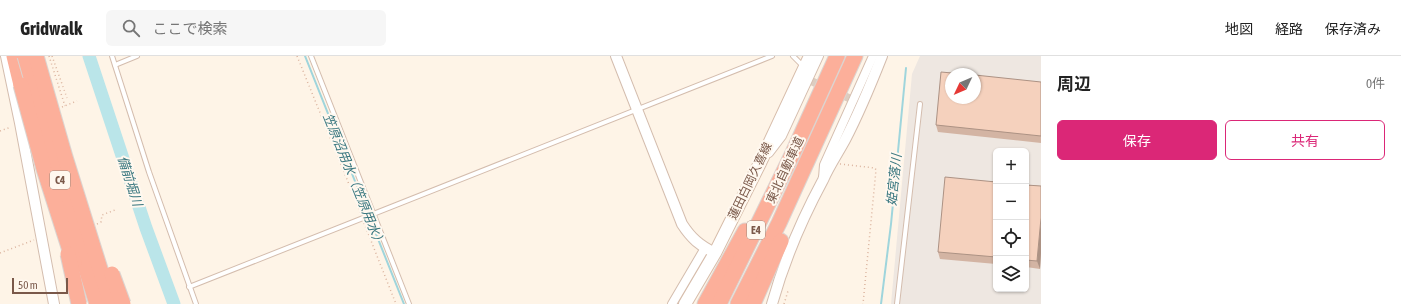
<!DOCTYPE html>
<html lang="ja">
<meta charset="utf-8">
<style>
:root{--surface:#fff;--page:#f6f6f6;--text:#222;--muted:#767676;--line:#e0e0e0;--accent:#db2777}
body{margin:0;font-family:"Asap Condensed","Noto Sans JP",sans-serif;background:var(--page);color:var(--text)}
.controls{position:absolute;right:12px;bottom:12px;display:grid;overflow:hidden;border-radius:6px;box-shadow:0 1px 3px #0004}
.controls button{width:36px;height:36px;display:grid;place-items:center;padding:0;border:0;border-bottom:1px solid var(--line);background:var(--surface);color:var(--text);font:20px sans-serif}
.compass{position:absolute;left:945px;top:12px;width:36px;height:36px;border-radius:50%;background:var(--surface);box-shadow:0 1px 3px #0004;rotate:226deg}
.scale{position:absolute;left:12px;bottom:10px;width:56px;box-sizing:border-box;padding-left:4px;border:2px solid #7a5849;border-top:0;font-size:11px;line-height:14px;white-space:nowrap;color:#7a5849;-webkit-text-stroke:3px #fff8ef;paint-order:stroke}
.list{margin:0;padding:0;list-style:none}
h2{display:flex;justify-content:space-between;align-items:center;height:52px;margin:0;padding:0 16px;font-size:17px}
h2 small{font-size:13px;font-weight:400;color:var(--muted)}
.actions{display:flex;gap:8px;padding:12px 16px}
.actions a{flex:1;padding:9px 0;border:1px solid var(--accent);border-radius:6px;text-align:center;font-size:14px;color:var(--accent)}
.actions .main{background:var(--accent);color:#fff}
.icon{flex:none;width:22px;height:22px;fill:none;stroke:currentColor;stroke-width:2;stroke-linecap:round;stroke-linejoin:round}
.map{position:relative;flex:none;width:1041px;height:248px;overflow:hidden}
header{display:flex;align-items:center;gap:24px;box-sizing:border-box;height:56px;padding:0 20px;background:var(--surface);border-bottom:1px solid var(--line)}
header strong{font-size:19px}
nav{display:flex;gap:22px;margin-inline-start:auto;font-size:14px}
.search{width:280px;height:36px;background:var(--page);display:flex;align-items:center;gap:10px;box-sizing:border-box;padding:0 14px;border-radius:6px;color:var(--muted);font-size:15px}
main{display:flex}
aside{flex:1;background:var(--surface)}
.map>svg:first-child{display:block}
.industrial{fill:#eee7e1;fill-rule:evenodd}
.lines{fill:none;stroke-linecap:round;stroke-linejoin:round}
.stream{stroke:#9fd5dc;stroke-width:2}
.river{stroke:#bae5e9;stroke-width:13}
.minor-tunnel{stroke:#ddcdc0;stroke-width:8;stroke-dasharray:8 4;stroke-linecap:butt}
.service-casing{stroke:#d4bdae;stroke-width:6}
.minor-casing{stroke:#d4bdae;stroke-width:10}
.tertiary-casing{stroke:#d4bdae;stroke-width:12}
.secondary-casing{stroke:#d7bdab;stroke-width:14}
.motorway-casing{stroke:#dcd4d0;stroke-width:17}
.path{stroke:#dbb49f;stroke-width:1.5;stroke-dasharray:1 3;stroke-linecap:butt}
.service{stroke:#fff;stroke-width:4}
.minor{stroke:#fff;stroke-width:8}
.tertiary{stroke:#fff;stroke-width:10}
.secondary{stroke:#fff;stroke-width:12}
.motorway{stroke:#fcaf9a;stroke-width:15}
.motorway-bridge-casing{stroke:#dcd4d0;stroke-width:17;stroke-linecap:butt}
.motorway-bridge{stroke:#fcaf9a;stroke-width:15}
.wall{fill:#d3b4a3}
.shaded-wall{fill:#ac9284}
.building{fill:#f5d1bd;stroke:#ac9284}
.labels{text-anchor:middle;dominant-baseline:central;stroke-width:4;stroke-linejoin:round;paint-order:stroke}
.shield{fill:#fff8ef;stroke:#a2887b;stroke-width:1}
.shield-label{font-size:11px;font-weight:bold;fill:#7a5849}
.street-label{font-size:12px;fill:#7a5849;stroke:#fff8ef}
.water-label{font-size:13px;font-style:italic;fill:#3b7880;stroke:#fff8ef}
</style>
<header>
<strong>Gridwalk</strong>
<div class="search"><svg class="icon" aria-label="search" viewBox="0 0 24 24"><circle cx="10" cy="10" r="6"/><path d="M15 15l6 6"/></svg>ここで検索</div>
<nav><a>地図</a><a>経路</a><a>保存済み</a></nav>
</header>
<main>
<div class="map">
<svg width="1041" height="248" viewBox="0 0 1041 248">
<rect width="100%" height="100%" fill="#fef4e7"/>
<path class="industrial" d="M920,0H1041V248H891L912,18ZM951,18H975V42H951ZM996,95H1026V233H996Z"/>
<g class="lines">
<g class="stream">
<polyline points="305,0 404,248"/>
<polyline points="881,248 891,168 906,12"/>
</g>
<polyline class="river" points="89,0 146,172 174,248"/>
<polyline class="minor-tunnel" points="809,24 853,44"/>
<g class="service-casing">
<g id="service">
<polyline points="112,0 149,116 196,248"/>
<polyline points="311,0 409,248"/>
<polyline points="793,0 804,11"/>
<polyline points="115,9 137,0"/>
<polyline points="189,231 772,0"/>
<polyline points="897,248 920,48"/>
</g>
</g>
<g class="minor-casing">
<g id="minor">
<polyline points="769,97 782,80 819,0"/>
<polyline points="823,122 824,109 873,0"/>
<polyline points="672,248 705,192"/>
</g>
</g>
<g class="tertiary-casing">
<g id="tertiary">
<polyline points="6,0 20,67 54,248"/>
<path d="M616,0L682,168C691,182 700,190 715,197"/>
<path d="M772,248C784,205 802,163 823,124C829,110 838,97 845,84C859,57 871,28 882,0"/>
</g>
</g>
<g class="secondary-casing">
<polyline id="secondary" points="685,248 715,197 760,107 810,0"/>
</g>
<g class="motorway-casing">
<g id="motorway">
<polyline points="14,0 21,29"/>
<polyline points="705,248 745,175"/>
<polyline points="719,248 792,99 837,0"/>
<polyline points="738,248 779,167 855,0"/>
<polyline points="753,248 781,185"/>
</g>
</g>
<g class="path">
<polyline points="49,0 65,50"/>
<polyline points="52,0 67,42"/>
<polyline points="297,0 361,158"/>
<polyline points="62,51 77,45"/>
<polyline points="0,75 11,71"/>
<polyline points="840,108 875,112 876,114 863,248"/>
<polyline points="364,167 396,248"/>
<polyline points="97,168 101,166 102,159 115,154"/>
<polyline points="0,197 34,184"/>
<polyline points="784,248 788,235"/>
</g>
<use href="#service" class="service"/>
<use href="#minor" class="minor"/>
<use href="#tertiary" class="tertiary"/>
<use href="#secondary" class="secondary"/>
<use href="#motorway" class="motorway"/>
<g class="motorway-bridge-casing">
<g id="motorway-bridge">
<polyline points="25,0 79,190 97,248"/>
<polyline points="36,0 65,101 111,248"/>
<polyline points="21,29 44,113 74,207"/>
<polyline points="68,198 79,248"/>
<polyline points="112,218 123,248"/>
</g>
</g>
<use href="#motorway-bridge" class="motorway-bridge"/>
</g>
<g class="wall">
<polygon points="1041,26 1041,87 938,76 936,69"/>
<polygon points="996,126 996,208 940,203 938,196"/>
<polygon points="1026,129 1041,130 1041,197 1040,213 1026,211"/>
</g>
<polygon class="shaded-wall" points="1041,162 1041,197 1040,213 1037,205"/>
<g class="building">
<polygon points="941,16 963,18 951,18 951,42 975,42 975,19 1041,26 1041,80 936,69"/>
<polygon points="945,121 996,126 996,201 938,196"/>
<polygon points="1026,129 1041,130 1041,162 1037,205 1026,204"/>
</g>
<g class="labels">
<g class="shield">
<rect x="50" y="115" width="20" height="18" rx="3"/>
<rect x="747" y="165" width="18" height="18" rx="3"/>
</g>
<g class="shield-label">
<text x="60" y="124">C4</text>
<text x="756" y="174">E4</text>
</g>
<g class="street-label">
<text transform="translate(785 114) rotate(-65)">東北自動車道</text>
<text transform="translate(750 125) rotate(-64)">蓮田白岡久喜線</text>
</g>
<g class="water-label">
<text transform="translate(354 124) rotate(68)">笠原沼用水（笠原用水）</text>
<text transform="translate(894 124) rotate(-84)">姫宮落川</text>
<text transform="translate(130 125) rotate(72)">備前堀川</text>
</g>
</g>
</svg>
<div class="controls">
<button>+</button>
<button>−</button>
<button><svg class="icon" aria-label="locate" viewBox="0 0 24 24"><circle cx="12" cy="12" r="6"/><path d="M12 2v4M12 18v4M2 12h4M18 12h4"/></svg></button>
<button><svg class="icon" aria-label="layers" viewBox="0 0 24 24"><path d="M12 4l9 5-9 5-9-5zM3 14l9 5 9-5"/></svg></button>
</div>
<svg class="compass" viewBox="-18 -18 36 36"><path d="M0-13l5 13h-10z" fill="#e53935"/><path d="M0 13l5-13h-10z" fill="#767676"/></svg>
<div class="scale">50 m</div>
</div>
<aside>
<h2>周辺<small>0件</small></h2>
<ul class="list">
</ul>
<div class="actions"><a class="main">保存</a><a>共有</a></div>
</aside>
</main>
